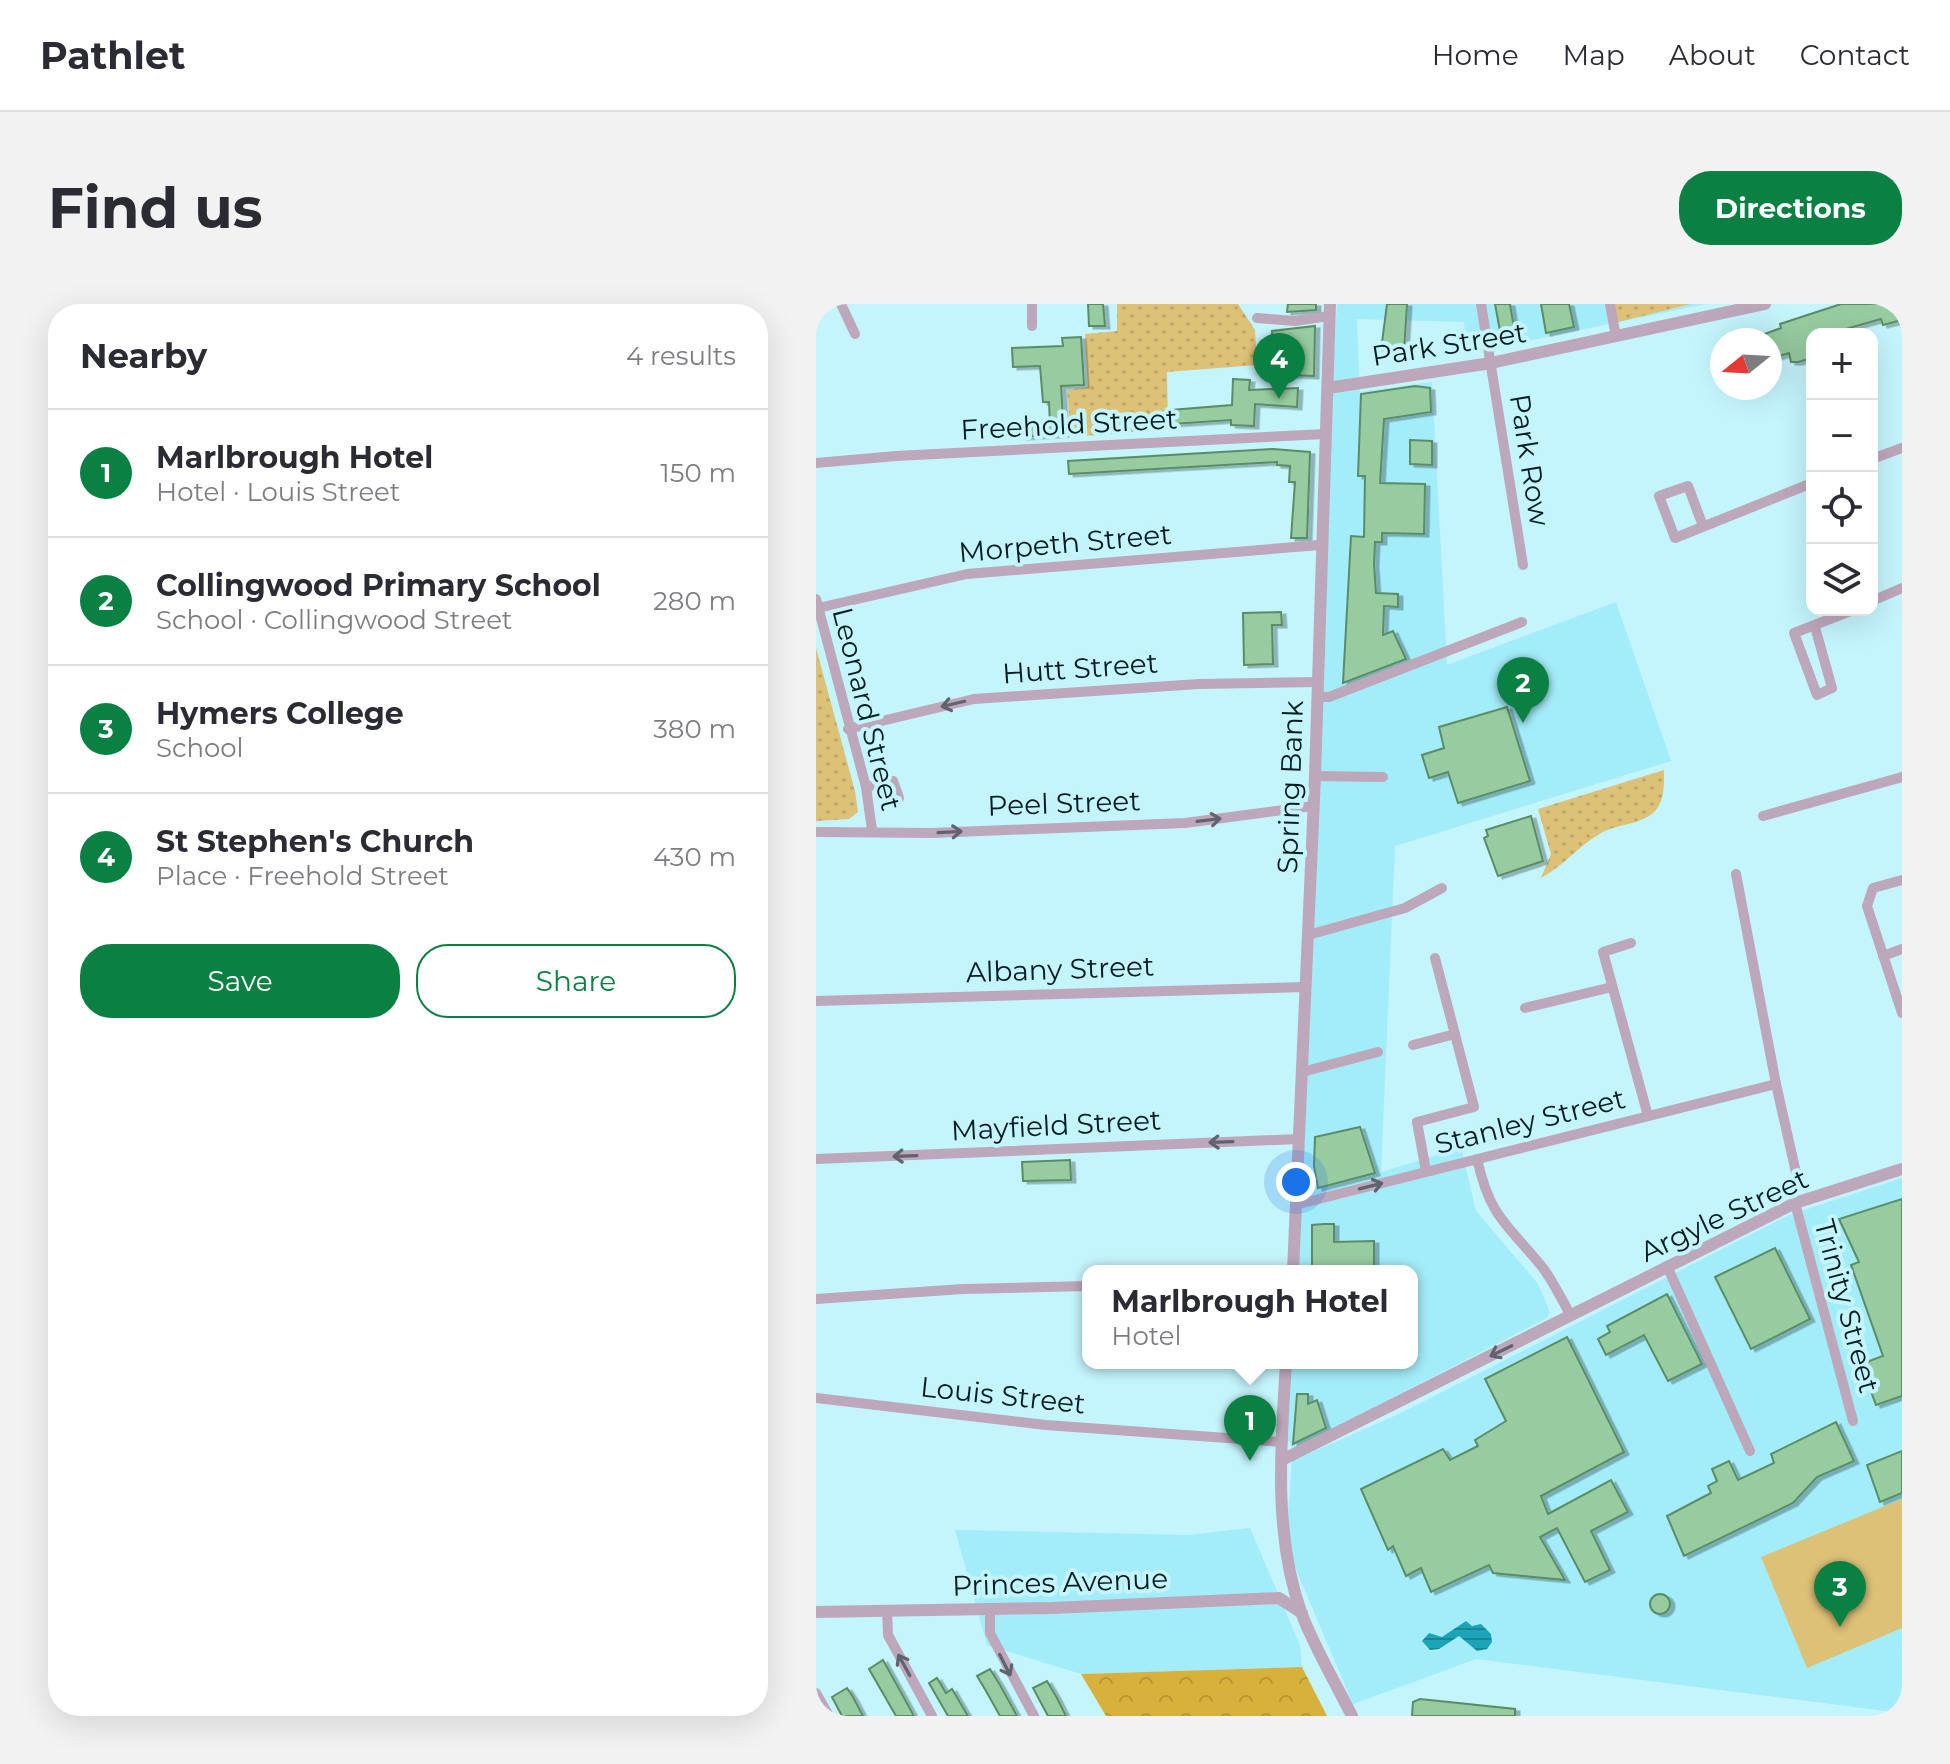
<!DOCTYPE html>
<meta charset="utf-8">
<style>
:root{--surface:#fff;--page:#f2f2f3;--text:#2b2b33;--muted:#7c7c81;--line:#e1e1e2;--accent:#0b8043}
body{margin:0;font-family:Montserrat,sans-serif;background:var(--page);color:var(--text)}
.controls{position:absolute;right:24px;top:24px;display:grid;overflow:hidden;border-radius:16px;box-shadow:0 8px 32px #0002}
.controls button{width:72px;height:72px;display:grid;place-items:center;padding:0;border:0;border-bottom:2px solid var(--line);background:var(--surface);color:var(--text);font:40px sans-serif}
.compass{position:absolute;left:894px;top:24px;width:72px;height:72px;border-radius:50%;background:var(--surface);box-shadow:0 8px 32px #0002;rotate:252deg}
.you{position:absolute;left:480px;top:878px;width:28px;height:28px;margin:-20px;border:6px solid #fff;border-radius:50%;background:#1a73e8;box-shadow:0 0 0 12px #1a73e833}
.badge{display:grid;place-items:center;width:52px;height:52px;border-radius:50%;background:var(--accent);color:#fff;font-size:26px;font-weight:700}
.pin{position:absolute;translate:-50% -66px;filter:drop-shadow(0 2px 4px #0008)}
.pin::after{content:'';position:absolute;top:42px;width:28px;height:24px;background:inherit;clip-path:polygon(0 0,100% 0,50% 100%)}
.popup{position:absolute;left:266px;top:961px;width:336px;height:104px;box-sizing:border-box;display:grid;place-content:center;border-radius:16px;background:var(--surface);filter:drop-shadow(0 2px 6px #0005);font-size:26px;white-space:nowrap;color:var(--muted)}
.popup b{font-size:30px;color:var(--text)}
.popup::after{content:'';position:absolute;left:50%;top:100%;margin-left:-16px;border:16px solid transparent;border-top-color:var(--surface)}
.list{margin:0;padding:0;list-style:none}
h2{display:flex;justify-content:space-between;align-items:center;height:104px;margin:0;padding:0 32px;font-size:34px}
h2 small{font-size:26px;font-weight:400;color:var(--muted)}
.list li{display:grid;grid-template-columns:52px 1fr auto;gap:24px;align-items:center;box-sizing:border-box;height:128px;padding:0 32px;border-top:2px solid var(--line)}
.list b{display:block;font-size:30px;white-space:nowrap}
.list p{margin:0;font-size:26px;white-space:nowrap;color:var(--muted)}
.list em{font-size:26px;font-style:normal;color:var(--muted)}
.actions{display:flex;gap:16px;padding:24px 32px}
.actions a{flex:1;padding:18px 0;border:2px solid var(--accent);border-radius:32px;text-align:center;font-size:28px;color:var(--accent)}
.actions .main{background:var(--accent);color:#fff}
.icon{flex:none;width:44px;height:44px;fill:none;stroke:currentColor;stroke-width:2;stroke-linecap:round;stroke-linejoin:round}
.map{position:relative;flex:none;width:1086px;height:1412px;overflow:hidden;border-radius:32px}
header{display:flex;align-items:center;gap:48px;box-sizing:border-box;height:112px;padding:0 40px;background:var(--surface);border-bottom:2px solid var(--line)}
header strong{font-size:38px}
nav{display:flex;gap:44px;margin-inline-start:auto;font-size:28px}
.intro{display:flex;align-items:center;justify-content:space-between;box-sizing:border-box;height:192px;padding:0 48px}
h1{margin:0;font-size:56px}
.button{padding:20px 36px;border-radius:32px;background:var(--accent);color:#fff;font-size:28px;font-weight:700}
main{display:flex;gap:48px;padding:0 48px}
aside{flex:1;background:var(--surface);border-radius:32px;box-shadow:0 8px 32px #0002}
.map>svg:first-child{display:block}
.built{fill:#a3ecf9}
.green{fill:url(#green-dots)}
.forest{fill:url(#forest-crowns)}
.pitch{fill:#ddc177}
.water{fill:url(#water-rules)}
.building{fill:#97cca0;stroke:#5a8d64;stroke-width:2;filter:url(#shadow)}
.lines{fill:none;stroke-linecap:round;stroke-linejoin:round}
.minor{stroke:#bda7ba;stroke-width:10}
.tertiary{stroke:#bda7ba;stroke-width:12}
.oneway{stroke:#60626d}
.labels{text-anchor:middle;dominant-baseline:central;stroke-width:8;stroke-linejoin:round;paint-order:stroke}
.street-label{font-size:28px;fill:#021c20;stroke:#c4f4fc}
</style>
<header>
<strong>Pathlet</strong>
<nav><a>Home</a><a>Map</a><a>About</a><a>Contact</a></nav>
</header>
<div class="intro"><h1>Find us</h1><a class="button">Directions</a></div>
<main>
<aside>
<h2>Nearby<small>4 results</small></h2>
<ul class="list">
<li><span class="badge">1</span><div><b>Marlbrough Hotel</b><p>Hotel · Louis Street</p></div><em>150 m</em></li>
<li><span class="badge">2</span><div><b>Collingwood Primary School</b><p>School · Collingwood Street</p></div><em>280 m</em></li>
<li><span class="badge">3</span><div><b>Hymers College</b><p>School</p></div><em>380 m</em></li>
<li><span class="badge">4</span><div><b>St Stephen's Church</b><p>Place · Freehold Street</p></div><em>430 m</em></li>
</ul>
<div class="actions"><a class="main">Save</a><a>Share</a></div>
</aside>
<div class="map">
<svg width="1086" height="1412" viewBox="0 0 1086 1412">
<defs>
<pattern id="green-dots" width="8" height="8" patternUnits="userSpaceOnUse" patternTransform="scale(2)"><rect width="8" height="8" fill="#ddc177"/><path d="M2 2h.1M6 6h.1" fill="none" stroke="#bca567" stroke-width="1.8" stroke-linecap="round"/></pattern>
<pattern id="forest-crowns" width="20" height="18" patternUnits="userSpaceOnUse" patternTransform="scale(2)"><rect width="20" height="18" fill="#d8b13d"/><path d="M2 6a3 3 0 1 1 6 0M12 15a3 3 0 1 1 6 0" fill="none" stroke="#b89835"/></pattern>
<pattern id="water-rules" width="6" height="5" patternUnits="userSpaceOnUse" patternTransform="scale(2)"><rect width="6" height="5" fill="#1ca5b8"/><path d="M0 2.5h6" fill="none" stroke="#178695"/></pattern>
<filter id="shadow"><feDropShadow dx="4.5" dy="2.5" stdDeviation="0" flood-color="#0004"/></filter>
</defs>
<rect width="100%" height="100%" fill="#c4f4fc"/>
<g class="built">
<polygon points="521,0 889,0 683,43 680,32 650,38 648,18 541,15 544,88 616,78 631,361 800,298 855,457 579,542 565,868 645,844 660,907 722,980 734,1008 731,1014 477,1145 471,1134 476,1059 596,1059 596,967 482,967 498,636 507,223"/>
<polygon points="1086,874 1086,1409 660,1355 537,1400 476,1256 471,1224 476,1157 585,1109 973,911"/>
<polygon points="434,1224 484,1341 486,1363 265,1370 171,1341 139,1226 372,1231"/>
</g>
<g class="green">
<polygon points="301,0 422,0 439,26 441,61 351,68 352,125 255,133 251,86 272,83 269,30 301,27"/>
<polygon points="798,0 875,0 802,18"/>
<polygon points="0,344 39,487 42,508 33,515 0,517"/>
<path d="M848,466C848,481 849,497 838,508C824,521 801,520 785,529C762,542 749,561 725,574L735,550L722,505Z"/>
</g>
<polygon class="forest" points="486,1363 511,1412 290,1412 265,1370"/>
<polygon class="pitch" points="1086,1195 1086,1324 991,1364 945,1253"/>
<polygon class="water" points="650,1317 656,1322 665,1320 675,1330 676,1338 671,1345 661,1347 643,1332 623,1345 614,1346 606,1337 613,1329 626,1333"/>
<g class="building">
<polygon points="272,0 287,0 289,22 273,22"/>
<polygon points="472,0 500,0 500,6 471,8"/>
<polygon points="571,0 591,0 588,47 565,46"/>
<polygon points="679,0 694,0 698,24 684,27"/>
<polygon points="725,0 753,0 758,23 730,29"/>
<polygon points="1025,0 1086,0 1086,16 1067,21 1065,15 1012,30 996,30 996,54 982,58 975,58 973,49 954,55 954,36 932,36 965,24 964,20"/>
<polygon points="499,22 498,72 474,71 476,50 455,49 456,27"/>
<polygon points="265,33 268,81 245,82 248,130 206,133 205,123 234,121 233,98 227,98 224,62 197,63 196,44 247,42 246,34"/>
<polygon points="417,75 434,76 433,86 482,84 481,103 439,100 438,122 415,121 415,116 356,120 355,106 416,101"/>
<polygon points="599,82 614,84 615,108 568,115 564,179 609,180 608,230 566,229 566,238 559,238 558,260 560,289 582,290 582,303 568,302 567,331 577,327 590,355 527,379 535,232 548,233 549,172 542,172 545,90"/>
<polygon points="594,136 616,137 616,161 594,160"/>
<polygon points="457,145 494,148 491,234 475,234 479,178 473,178 474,162 461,161 461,158 253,170 252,157"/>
<polygon points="465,308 466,321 456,321 457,360 428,361 427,309"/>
<polygon points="691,403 714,477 642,499 632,468 613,474 606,451 628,444 623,423"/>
<polygon points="715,512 727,557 682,572 668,534 672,532 670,526"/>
<polygon points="544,823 559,869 502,884 498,862 499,833"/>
<polygon points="254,856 255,876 207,877 206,858"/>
<polygon points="1086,895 1086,1092 1060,1101 1045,1060 1067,1052 1035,961 1043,958 1023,915"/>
<polygon points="508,920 518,920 518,938 558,937 558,964 496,964 496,921"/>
<polygon points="959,944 994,1015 935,1045 899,973"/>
<polygon points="851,990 886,1060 852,1077 828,1031 790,1051 782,1035 794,1028 791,1022"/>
<polygon points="751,1033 808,1148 725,1192 732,1210 795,1176 812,1208 775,1227 794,1266 769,1278 741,1224 724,1233 749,1276 677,1269 673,1261 615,1288 605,1264 590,1272 577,1242 572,1246 545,1185 627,1145 634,1156 662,1142 659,1136 690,1117 669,1075"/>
<polygon points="481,1090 492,1090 492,1100 501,1096 510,1124 477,1140"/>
<polygon points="1020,1118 1038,1157 1001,1173 977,1199 868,1252 851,1212 895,1189 892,1182 901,1177 896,1165 913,1157 922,1176 958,1159 955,1150"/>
<polygon points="1086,1147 1086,1189 1064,1198 1051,1161"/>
<circle cx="844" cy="1300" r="10"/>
<polygon points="67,1356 87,1392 98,1412 80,1412 53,1365"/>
<polygon points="174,1365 184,1381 201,1412 184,1412 170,1387 161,1372"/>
<polygon points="121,1374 130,1389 136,1385 152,1412 132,1412 113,1379"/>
<polygon points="231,1377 241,1394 250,1412 232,1412 217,1384"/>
<polygon points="31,1384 37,1393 47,1412 26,1412 16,1393"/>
<polygon points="604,1395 699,1405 699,1412 596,1412 597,1398"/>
</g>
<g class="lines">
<g class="minor">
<polyline points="25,0 39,30"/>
<polyline points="216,0 216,22"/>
<polyline points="665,0 707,261"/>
<polyline points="794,0 800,33"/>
<polyline points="441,14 479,17 513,12"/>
<polyline points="1056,155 1086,144"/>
<polyline points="0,159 80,152 509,130"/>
<polyline points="887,222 872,182 843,192 859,234 996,179"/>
<polyline points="0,295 50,483 56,526"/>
<polyline points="1056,297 1086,284"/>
<polyline points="2,304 151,270 504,241"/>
<polyline points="999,323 1016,384 1001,391 978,329 1037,306"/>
<polyline points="501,393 513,393 706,318"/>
<polyline points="32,425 158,395 383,380 502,378"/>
<polyline points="499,472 567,473"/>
<polyline points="50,483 77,477 83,494"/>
<polyline points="947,512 1086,473"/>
<polyline points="0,528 116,529 369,519 497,502"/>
<polyline points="1086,576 1057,584 1051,602 1086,709"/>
<polyline points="492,631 589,604 626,584"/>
<polyline points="815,639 787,648 832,812"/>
<polyline points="1067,652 1086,645"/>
<polyline points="0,697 489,683"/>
<polyline points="709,704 796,683"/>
<polyline points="597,741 639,730"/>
<polyline points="486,768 562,748"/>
<polyline points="960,780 981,873"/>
<polyline points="0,855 483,835"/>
<path d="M661,855C675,916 691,919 727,964C738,979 746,996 755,1012"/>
<polyline points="610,867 601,818 658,803 619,654"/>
<polyline points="979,899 1037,1117"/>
<polyline points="479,901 960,780 920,570"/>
<polyline points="851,962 934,1147"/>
<polyline points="0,995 147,985 272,982"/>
<polyline points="0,1094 230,1121 465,1138"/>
<polyline points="71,1306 72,1331 116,1412"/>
<polyline points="174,1306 174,1329 218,1412"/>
<polyline points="0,1389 13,1412"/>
</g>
<g class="tertiary">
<polyline points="512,84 675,59 949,0"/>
<polyline points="477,967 499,472 514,0"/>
<path d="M470,1059C465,1140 457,1229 485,1308C498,1343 519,1378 536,1412"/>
<polyline points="466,1156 979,899 1086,865"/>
<polyline points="0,1308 236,1304 463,1294 486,1309"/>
</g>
</g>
<defs><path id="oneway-shaft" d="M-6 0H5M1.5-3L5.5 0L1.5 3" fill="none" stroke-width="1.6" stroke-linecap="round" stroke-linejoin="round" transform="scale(2)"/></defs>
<g class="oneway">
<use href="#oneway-shaft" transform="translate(137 400) rotate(167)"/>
<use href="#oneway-shaft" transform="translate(393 516) rotate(-7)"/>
<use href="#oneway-shaft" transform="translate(134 528) rotate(-3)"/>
<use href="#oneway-shaft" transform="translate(405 838) rotate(178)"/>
<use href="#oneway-shaft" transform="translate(89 852) rotate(178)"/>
<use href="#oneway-shaft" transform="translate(555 882) rotate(-14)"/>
<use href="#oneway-shaft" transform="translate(685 1047) rotate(154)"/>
<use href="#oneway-shaft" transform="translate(88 1361) rotate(-119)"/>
<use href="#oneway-shaft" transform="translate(189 1361) rotate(63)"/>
</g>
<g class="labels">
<g class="street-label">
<text transform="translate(633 40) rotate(-9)">Park Street</text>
<text transform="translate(253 120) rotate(-3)">Freehold Street</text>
<text transform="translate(714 156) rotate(81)">Park Row</text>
<text transform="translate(249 239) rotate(-5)">Morpeth Street</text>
<text transform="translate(264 364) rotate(-4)">Hutt Street</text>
<text transform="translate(51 405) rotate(76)">Leonard Street</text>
<text transform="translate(474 483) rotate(-88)">Spring Bank</text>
<text transform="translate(248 499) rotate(-2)">Peel Street</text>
<text transform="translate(244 665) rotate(-2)">Albany Street</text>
<text transform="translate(714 817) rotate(-14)">Stanley Street</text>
<text transform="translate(240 821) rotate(-3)">Mayfield Street</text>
<text transform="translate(908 911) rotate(-25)">Argyle Street</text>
<text transform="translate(1031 1002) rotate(75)">Trinity Street</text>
<text transform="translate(187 1091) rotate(6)">Louis Street</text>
<text transform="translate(244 1278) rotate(-2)">Princes Avenue</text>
</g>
</g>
</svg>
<div class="controls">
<button>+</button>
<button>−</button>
<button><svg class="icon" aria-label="locate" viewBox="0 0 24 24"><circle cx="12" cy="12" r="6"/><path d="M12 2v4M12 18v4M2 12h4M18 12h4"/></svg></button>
<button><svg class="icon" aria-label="layers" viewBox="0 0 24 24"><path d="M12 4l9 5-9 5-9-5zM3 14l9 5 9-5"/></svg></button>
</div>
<svg class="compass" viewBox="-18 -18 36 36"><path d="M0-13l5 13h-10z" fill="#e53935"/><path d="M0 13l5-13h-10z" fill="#7c7c81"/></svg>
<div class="you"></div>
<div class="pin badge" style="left:434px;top:1157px">1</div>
<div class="popup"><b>Marlbrough Hotel</b>Hotel</div>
<div class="pin badge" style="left:707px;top:419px">2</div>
<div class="pin badge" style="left:1024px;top:1323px">3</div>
<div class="pin badge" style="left:463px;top:95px">4</div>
</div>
</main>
